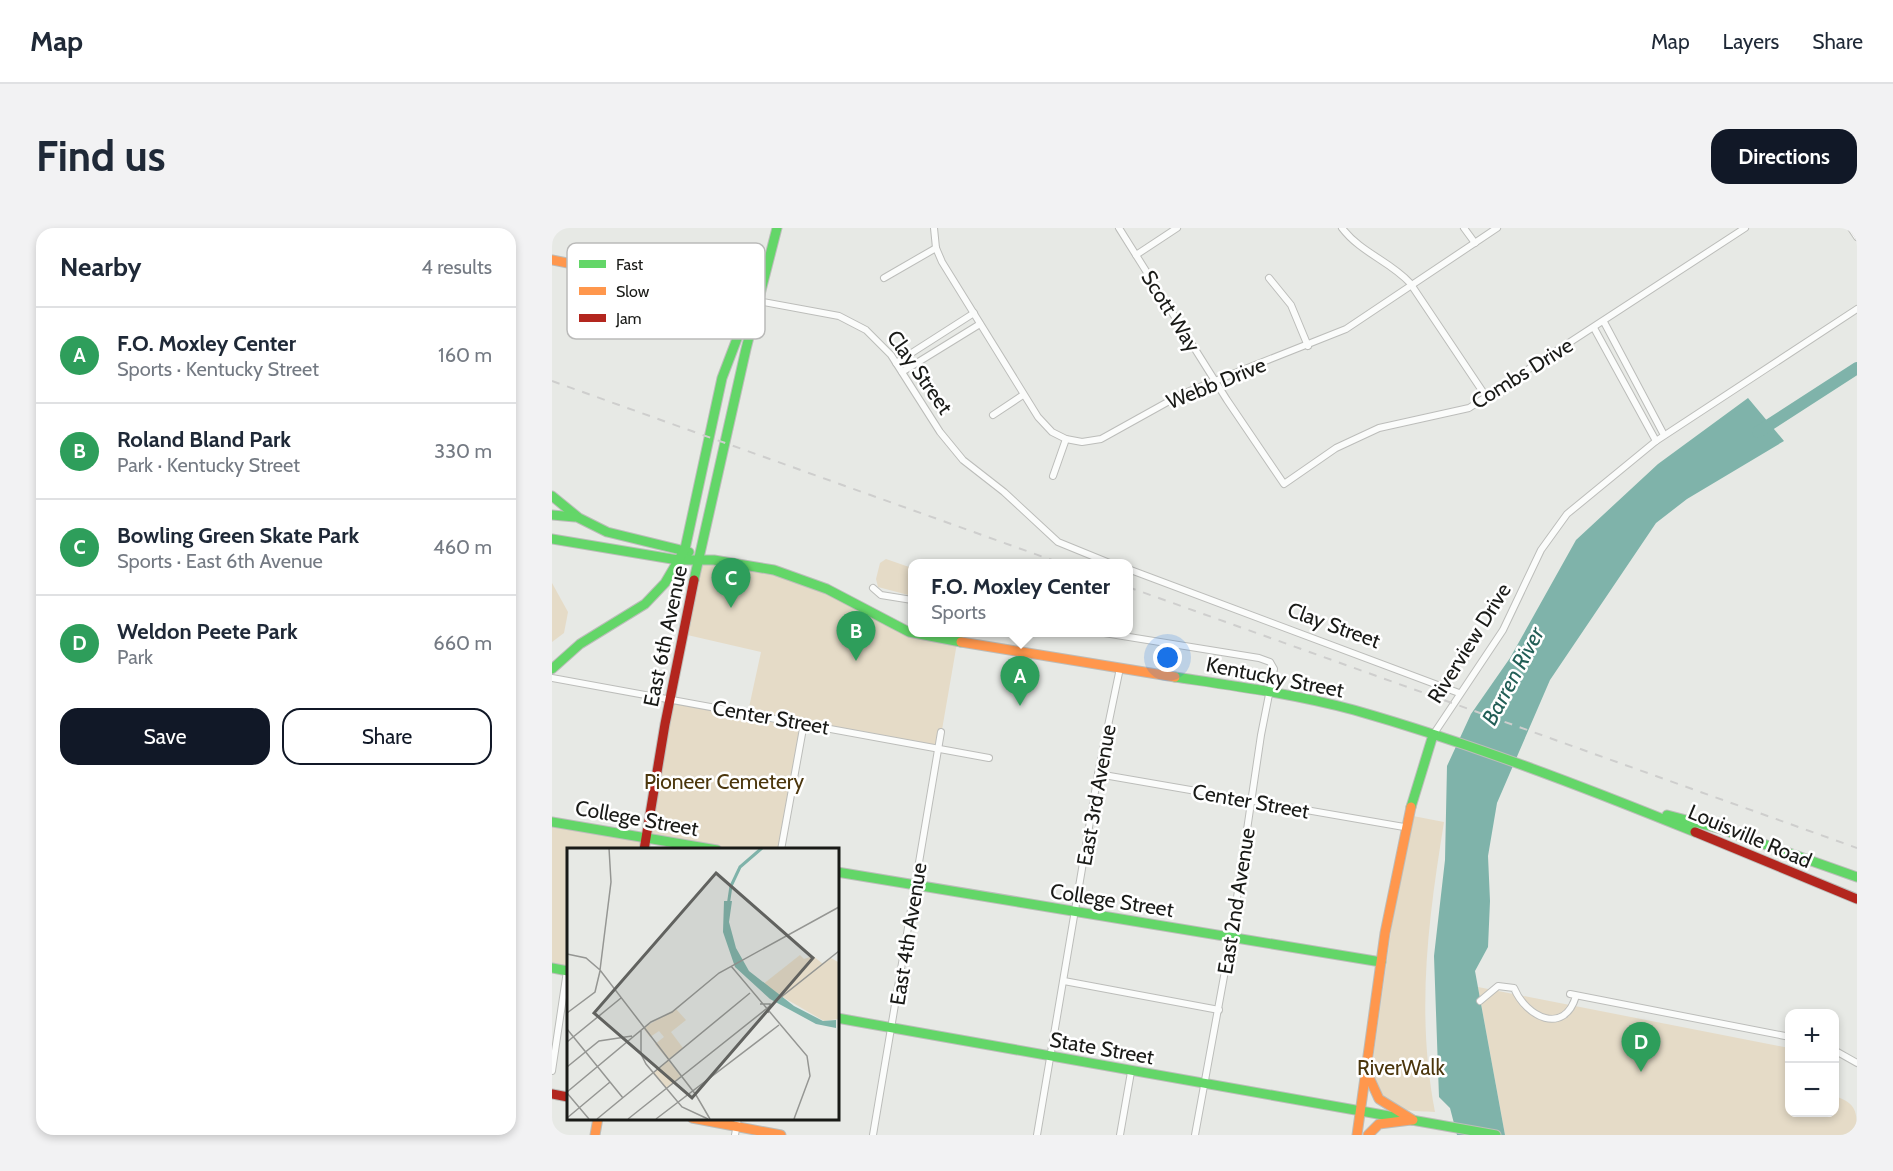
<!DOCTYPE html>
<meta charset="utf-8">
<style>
:root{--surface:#fff;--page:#f2f2f3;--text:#1f2937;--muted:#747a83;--line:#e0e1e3;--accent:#111827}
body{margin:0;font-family:Cabin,sans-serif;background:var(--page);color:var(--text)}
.controls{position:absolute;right:18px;bottom:18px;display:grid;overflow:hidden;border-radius:12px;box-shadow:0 3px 9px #0003}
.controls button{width:54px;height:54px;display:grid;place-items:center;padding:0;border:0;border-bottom:2px solid var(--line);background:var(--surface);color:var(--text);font:30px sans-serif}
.you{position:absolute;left:616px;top:430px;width:21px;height:21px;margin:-15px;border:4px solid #fff;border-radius:50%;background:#1a73e8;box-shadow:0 0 0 9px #1a73e833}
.badge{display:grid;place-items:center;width:39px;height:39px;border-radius:50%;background:var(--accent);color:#fff;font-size:20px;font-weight:700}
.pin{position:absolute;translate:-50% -50px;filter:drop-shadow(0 2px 3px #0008)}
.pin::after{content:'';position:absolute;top:32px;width:21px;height:18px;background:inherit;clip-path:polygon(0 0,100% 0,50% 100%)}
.popup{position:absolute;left:356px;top:331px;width:225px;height:78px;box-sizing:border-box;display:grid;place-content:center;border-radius:12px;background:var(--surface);filter:drop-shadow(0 2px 4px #0005);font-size:20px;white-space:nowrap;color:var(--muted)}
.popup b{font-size:22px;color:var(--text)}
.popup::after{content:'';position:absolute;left:50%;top:100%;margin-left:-12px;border:12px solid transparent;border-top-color:var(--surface)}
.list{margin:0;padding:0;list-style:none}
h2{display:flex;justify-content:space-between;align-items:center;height:78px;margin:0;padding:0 24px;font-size:26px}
h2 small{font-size:20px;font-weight:400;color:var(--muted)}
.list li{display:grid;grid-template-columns:39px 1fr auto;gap:18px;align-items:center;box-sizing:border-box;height:96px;padding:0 24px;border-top:2px solid var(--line)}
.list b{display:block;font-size:22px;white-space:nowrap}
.list p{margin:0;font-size:20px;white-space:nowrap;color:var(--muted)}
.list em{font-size:20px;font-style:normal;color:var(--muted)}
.actions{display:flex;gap:12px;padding:18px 24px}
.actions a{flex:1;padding:14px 0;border:2px solid var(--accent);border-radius:18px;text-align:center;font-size:21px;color:var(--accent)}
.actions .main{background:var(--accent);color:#fff}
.map{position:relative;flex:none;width:1305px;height:907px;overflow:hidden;border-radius:18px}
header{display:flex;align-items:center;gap:36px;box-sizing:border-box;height:84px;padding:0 30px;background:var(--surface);border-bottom:2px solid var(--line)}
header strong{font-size:28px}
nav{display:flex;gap:33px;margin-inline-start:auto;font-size:21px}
.intro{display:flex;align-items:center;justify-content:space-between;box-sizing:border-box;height:144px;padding:0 36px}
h1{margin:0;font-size:42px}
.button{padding:15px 27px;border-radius:18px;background:var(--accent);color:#fff;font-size:21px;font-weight:700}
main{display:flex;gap:36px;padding:0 36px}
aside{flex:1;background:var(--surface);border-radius:18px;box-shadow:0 3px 9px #0003}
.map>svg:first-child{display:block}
.green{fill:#e5dbc7}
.water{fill:#7fb3aa}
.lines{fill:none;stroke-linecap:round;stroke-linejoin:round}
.river{stroke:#7fb3aa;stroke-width:12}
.street-casing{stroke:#bcbdba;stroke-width:8}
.fast-casing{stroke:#bcbdba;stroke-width:11}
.slow-casing{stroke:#bcbdba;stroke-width:11}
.jam-casing{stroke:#bcbdba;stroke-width:11}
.street{stroke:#fbfcfb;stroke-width:6}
.fast{stroke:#63d668;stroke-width:9}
.slow{stroke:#ff974d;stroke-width:9}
.jam{stroke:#b3261e;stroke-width:9}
.rail{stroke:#cececd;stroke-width:2;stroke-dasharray:8 8;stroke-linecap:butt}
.labels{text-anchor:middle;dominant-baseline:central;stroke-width:5;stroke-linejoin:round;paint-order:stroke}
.street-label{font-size:21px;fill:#191a17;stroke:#fff}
.park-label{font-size:21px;fill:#4b360c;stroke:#fff}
.water-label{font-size:22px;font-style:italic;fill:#225e56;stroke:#fff}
.inset-river{fill:none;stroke:#7fb3aa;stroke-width:3}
.inset-road{fill:none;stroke:#959693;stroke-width:1.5}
.view{fill:#61625f;fill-opacity:0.15;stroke:#61625f;stroke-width:3}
.inset-edge{fill:none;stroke:#191a17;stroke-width:3}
.key{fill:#fff;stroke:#babab9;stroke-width:1.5}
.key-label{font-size:16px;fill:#191a17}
</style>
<header>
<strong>Map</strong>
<nav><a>Map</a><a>Layers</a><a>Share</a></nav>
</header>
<div class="intro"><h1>Find us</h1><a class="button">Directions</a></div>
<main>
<aside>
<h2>Nearby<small>4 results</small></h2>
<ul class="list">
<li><span class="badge" style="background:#2e9e5b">A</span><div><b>F.O. Moxley Center</b><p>Sports · Kentucky Street</p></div><em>160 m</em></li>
<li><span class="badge" style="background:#2e9e5b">B</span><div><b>Roland Bland Park</b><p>Park · Kentucky Street</p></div><em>330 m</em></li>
<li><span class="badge" style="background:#2e9e5b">C</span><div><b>Bowling Green Skate Park</b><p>Sports · East 6th Avenue</p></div><em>460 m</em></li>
<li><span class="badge" style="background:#2e9e5b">D</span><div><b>Weldon Peete Park</b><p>Park</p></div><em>660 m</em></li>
</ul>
<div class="actions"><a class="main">Save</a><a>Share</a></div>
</aside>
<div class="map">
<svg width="1305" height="907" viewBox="0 0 1305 907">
<rect width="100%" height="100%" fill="#e7e9e5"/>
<g class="green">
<polygon points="147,330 249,351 323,390 405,415 387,519 252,495 229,622 162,622 94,610 91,622 16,622 16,743 0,740 0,594 93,610 118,469 196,484 209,424 131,406"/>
<polygon points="334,331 360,340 360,368 326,359 324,351 328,335"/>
<polygon points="0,355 16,384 12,405 0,414"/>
<path d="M861,588L892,594C876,693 864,785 883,884C865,883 832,884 824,863C820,852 823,836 822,825L844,668Z"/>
<path d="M926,759L1237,820L1238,884H1282L1283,868C1305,876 1305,883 1305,907H953Z"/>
</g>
<polygon class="water" points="1196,170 1232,213 1135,271 1104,295 998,452 945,575 936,628 938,673 936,719 923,743 953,907 905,907 898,880 887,869 882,728 893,632 895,538 919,486 958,430 1024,312 1106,236"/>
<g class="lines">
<polyline class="river" points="1206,204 1305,140"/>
<g class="street-casing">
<g id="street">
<polyline points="382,0 384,20 390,34 486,189 500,204 514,211 530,214 549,211 630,166 794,101 945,0"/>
<polyline points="567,0 675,172 732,256 784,220 827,200 917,180 1193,0"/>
<path d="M790,0C809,25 838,33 858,55L935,170"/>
<polyline points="912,0 923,15"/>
<polyline points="1299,0 1305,9"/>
<polyline points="584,27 625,0"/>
<polyline points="332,50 384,20"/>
<polyline points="717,50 739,77 756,118"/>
<polyline points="206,73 287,88 314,102 339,127 388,204 411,232 452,264 506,314 560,336"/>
<polyline points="1052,94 1112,207"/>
<polyline points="1042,100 1104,213"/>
<polyline points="344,135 422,85"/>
<polyline points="350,144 428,96"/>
<polyline points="441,187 471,167"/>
<polyline points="501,248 514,211"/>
<polyline points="576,341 907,465"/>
<polyline points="321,360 329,367 360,372"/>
<polyline points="546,404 707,430 718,434 722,441 709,507 679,710 643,907"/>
<polyline points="0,450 437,530"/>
<polyline points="881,507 951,402 989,322 1015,286 1104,213 1305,81"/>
<polyline points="546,546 852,599"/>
<polyline points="229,622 252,495"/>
<polyline points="512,753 667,782"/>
<polyline points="1018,766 1238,809"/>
<path d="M928,773L946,758L962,760C974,789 1012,808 1024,768"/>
<polyline points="1282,822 1305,835"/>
<polyline points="0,843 15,743"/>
<polyline points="183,907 186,890"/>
<polyline points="321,907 389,504"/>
<polyline points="485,907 546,546 568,440"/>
<polyline points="568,907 579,844"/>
</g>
</g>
<g class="fast-casing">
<g id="fast">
<polyline points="0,268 27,290 55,304 137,324"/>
<polyline points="0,287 23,289"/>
<polyline points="0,311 126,332 162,332 222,342 275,361 357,404 409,414"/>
<polyline points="142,352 194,121 225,0"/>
<polyline points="0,441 28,416 93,376 113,355 133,321 170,150 194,87 205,73"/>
<path d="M623,449C683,458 743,466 802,482C918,515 1032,559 1143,604"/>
<polyline points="859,579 881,507"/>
<polyline points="1115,587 1169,601 1305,649"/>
<polyline points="0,594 165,622"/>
<polyline points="285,644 829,734"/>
<polyline points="0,740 16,743"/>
<polyline points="285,790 944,907"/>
</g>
</g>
<g class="slow-casing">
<g id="slow">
<polyline points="0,32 205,73"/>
<polyline points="409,414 623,449"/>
<polyline points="817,849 827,871 861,892"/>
<polyline points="140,890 229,907"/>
<polyline points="43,907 46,890"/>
<polyline points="805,907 833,705 859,579"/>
<polyline points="816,907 827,896 859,892"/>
</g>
</g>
<g class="jam-casing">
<g id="jam">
<polyline points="1143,604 1305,671"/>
<polyline points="92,622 113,496 142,352"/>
<polyline points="0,866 16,869"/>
</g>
</g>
<use href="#street" class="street"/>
<use href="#fast" class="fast"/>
<use href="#slow" class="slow"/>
<use href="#jam" class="jam"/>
<g class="rail">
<polyline points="0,153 511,336"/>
<polyline points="576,359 1305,620"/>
</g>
</g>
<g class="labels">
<g class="street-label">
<text transform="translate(619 83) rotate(58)">Scott Way</text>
<text transform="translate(368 144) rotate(55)">Clay Street</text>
<text transform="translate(970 145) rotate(-32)">Combs Drive</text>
<text transform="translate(664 155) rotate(-22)">Webb Drive</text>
<text transform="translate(782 397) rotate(20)">Clay Street</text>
<text transform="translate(113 408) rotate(-78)">East 6th Avenue</text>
<text transform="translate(917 415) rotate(-58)">Riverview Drive</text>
<text transform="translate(723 449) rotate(11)">Kentucky Street</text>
<text transform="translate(219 489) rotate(10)">Center Street</text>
<text transform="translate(544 567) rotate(-80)">East 3rd Avenue</text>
<text transform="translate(699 573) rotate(10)">Center Street</text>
<text transform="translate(85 590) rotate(10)">College Street</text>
<text transform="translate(1198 608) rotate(23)">Louisville Road</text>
<text transform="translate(560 672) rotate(9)">College Street</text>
<text transform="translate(684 673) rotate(-81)">East 2nd Avenue</text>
<text transform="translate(356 706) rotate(-81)">East 4th Avenue</text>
<text transform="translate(550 820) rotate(10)">State Street</text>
</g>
<g class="park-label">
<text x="172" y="553">Pioneer Cemetery</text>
<text x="849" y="839">RiverWalk</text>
</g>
<g class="water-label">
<text transform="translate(961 448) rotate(-62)">Barren River</text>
</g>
</g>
<g transform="translate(15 620)">
<rect width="272" height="272" fill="#e7e9e5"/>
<path d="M233,107L237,111L246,108L256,116L264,110L271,114V171L257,173L195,137ZM109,161L119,172L104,184L116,200L101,212L114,228L99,240L86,225L101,212L88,196L97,189L92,183L83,189L76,180Z" fill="#e5dbc7"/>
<path d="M157,53H165L162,74L169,100L182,123L227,158L256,173L269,172V180L249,176L203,151L168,119L156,84Z" fill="#7fb3aa"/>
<path class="inset-river" d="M161,58L164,38L173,19L195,0"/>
<path class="inset-road" d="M0,106L19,110L33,122L129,247L143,271M164,118L240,208L243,228L227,271M33,122L44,34L42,0M193,156H203L201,165M0,165L28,144L33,123M0,181L56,250M74,182V206L79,216L115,259L141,271M0,194L54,150M0,219L32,193L65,188M0,244L84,174L105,164L152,125L272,59M0,245L22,271M0,270L43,234M30,271L183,145M61,271L272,103M89,271L212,177"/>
<path class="view" d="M149,25L246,110L125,250L27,165Z"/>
<rect width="272" height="272" class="inset-edge"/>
</g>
<rect x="15" y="15" width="198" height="96" rx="9" class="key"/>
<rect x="27" y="32" width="27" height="8" fill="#63d668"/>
<rect x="27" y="59" width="27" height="8" fill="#ff974d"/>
<rect x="27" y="86" width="27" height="8" fill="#b3261e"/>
<g class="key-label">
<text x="64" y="42">Fast</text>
<text x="64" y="69">Slow</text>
<text x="64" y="96">Jam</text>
</g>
</svg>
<div class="controls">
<button>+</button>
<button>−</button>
</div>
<div class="you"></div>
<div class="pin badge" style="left:468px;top:478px;background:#2e9e5b">A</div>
<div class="popup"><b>F.O. Moxley Center</b>Sports</div>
<div class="pin badge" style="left:304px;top:433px;background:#2e9e5b">B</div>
<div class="pin badge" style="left:179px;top:380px;background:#2e9e5b">C</div>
<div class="pin badge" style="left:1089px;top:844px;background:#2e9e5b">D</div>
</div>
</main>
